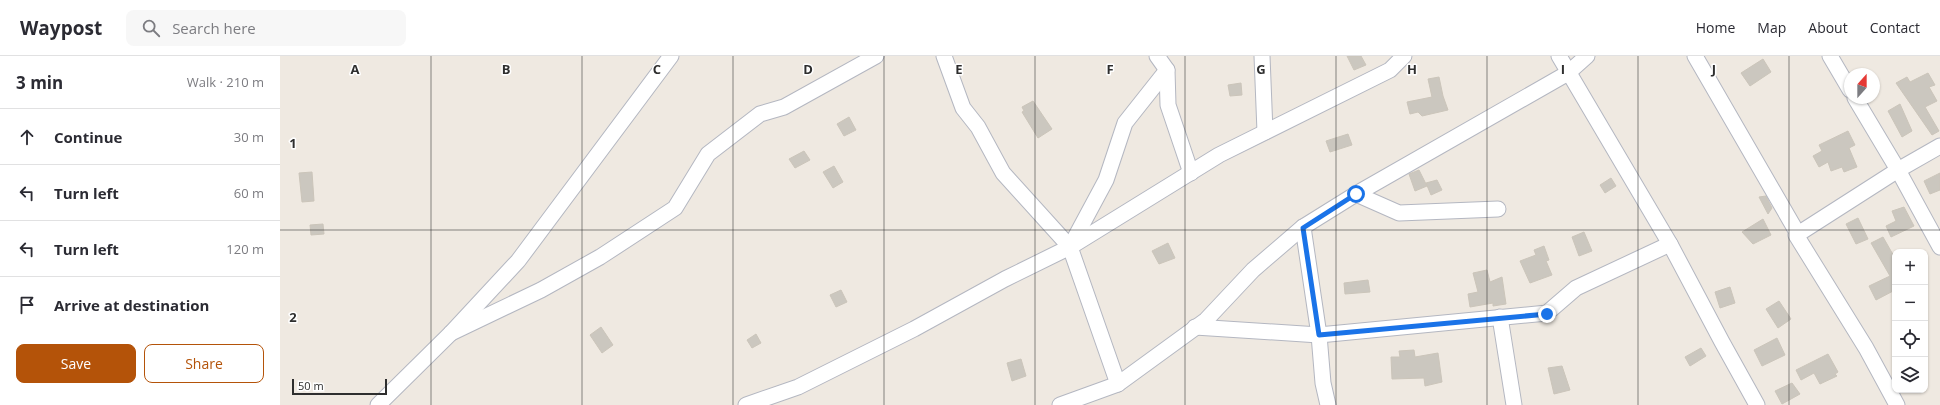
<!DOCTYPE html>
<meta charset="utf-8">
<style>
:root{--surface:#fff;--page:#f7f7f7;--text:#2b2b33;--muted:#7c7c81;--line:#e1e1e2;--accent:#b45309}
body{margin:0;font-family:"Open Sans",sans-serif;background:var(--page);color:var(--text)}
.controls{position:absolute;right:12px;bottom:12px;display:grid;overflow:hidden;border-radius:8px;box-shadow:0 1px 3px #0004}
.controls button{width:36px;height:36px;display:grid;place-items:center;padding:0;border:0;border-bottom:1px solid var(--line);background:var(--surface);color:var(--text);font:20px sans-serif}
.compass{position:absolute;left:1564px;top:12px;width:36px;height:36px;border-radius:50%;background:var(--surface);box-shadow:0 1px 3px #0004;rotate:21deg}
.scale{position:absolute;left:12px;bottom:10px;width:95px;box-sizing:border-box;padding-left:4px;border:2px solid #2e2e2e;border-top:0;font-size:11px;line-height:14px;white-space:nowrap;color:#2e2e2e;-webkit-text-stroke:3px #fff;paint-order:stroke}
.stop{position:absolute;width:12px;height:12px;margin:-9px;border:3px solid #1a73e8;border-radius:50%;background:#fff}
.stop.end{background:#1a73e8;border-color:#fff;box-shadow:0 1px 4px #0008}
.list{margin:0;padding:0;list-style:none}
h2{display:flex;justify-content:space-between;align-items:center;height:52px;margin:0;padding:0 16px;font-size:17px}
h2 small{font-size:13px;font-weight:400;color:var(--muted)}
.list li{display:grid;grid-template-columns:26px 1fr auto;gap:12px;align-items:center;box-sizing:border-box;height:56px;padding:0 16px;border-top:1px solid var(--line)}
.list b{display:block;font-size:15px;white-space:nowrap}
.list em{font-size:13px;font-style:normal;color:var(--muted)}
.actions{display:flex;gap:8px;padding:12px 16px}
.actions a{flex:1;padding:9px 0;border:1px solid var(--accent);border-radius:8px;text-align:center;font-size:14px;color:var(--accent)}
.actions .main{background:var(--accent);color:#fff}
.icon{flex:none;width:22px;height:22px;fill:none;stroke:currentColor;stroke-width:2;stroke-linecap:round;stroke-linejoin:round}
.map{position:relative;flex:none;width:1660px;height:349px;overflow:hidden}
header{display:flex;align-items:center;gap:24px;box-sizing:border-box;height:56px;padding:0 20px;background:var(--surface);border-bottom:1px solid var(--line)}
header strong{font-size:19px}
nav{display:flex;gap:22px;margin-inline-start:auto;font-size:14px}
.search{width:280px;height:36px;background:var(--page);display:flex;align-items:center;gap:10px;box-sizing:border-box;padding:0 14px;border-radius:8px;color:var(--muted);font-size:15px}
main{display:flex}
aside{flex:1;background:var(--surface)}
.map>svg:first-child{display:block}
.building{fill:#cbc7bf;stroke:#cbc5ba}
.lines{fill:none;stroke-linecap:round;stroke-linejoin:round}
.street-casing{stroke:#b4b7c1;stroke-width:17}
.street{stroke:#fff;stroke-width:15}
.route{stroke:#1a73e8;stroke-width:5}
.grid{fill:none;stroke:#2e2e2e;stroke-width:1;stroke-opacity:0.55}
.grid-label{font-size:13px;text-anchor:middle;font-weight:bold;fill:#2e2e2e;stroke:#fff;stroke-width:3;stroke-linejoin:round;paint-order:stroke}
</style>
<header>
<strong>Waypost</strong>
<div class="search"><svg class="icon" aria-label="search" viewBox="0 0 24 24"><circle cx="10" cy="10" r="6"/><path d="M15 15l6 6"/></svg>Search here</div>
<nav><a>Home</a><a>Map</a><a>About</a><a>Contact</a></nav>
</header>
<main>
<aside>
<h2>3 min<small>Walk · 210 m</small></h2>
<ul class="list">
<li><svg class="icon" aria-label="ahead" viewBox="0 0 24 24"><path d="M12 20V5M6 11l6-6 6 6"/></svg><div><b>Continue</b></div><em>30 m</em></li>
<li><svg class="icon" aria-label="left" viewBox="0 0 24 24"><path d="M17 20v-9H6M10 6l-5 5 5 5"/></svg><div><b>Turn left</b></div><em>60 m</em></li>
<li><svg class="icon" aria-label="left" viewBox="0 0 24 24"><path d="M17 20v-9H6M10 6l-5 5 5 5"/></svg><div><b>Turn left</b></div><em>120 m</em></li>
<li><svg class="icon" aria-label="arrive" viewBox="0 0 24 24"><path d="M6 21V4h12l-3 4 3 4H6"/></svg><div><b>Arrive at destination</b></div></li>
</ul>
<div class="actions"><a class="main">Save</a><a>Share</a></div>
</aside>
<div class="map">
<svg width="1660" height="349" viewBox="0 0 1660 349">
<rect width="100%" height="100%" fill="#efe9e1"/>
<g class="building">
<polygon points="1067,0 1081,0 1086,9 1074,14"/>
<polygon points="1483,3 1491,16 1470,30 1461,17"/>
<polygon points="1648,17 1655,29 1649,31 1657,45 1645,51 1659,75 1652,79 1616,27 1627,21 1630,26"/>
<polygon points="1159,21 1163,40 1168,54 1142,60 1138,56 1130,58 1127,46 1152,41 1148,23"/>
<polygon points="961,27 962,39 950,40 948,29"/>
<polygon points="753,45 772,73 758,82 742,56 744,55 742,51"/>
<polygon points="1620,48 1632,75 1622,81 1608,55"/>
<polygon points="569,61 576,74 564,80 557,68"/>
<polygon points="1568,75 1575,89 1569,92 1577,111 1564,116 1562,111 1551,115 1548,106 1539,111 1533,100 1542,95 1539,89"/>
<polygon points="1068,78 1072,89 1050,96 1046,85"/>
<polygon points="524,95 530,104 515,112 509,103"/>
<polygon points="554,110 563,126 553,132 543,116"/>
<polygon points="1139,114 1147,130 1135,135 1129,118"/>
<polygon points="32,116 34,145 22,146 19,117"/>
<polygon points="1660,117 1660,134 1650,138 1644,125"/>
<polygon points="1331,122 1336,130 1325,137 1320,129"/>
<polygon points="1157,124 1162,134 1151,139 1146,127"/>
<polygon points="1486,140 1492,152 1488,158 1479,141"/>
<polygon points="1624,151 1634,170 1611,181 1606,170 1616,165 1612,155"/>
<polygon points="1578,162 1588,183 1576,188 1566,168"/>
<polygon points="1483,163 1491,179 1473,188 1462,176"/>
<polygon points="43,168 44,178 31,179 30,169"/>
<polygon points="1304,176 1312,195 1299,200 1292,181"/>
<polygon points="1603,181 1615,202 1615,234 1596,244 1589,230 1610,220 1591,187"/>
<polygon points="888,187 895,202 879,208 872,195"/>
<polygon points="1264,190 1269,204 1266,205 1272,219 1250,227 1240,205 1256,199 1254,194"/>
<polygon points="1207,214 1210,226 1222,221 1226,248 1213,250 1213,247 1190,251 1188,238 1198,236 1193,217"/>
<polygon points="1088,224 1090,236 1065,238 1064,227"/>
<polygon points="1450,231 1455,247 1440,252 1435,236"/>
<polygon points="561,234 567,246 556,251 550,239"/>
<polygon points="1499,245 1511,263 1498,272 1486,253"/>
<polygon points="321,271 333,289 322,297 310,279"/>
<polygon points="476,278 481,287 472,292 467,284"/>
<polygon points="1497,282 1505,299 1482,310 1474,294"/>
<polygon points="1421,292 1426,300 1410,310 1405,301"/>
<polygon points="1134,294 1135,301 1158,297 1162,326 1145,330 1144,322 1112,323 1111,301 1120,301 1119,295"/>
<polygon points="1548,298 1558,316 1555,318 1557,320 1540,328 1534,317 1521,324 1516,314"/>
<polygon points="741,303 746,320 732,325 727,307"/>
<polygon points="1282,310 1290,334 1274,338 1268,312"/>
<polygon points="1512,327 1520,338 1502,348 1495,335"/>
</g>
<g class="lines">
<g class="street-casing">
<g id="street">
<polyline points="664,0 683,52 698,71 723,117 790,191 838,328"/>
<polyline points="877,0 887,14 888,49 911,117"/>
<polyline points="982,0 985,76"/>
<polyline points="1279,0 1390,188 1442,286 1477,349"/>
<polyline points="1415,0 1518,178 1516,179 1586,292 1617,349"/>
<polyline points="1550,0 1570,34"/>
<polyline points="1575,42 1618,114 1660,191"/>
<polyline points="1076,138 1119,157 1218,153"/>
<polyline points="1023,171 1039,279 1043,327 1048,349"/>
<polyline points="1518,178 1618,114 1660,90"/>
<polyline points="790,191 826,124 845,67 887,14"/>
<polyline points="1220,261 1234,349"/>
<polyline points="915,271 1039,279 1267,257 1296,232 1390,188"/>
<polyline points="171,277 261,234 320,201 395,152 428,98 480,58 504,51 596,0"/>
<polyline points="98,349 171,277 238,205 391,0"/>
<polyline points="466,349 518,331 634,273 725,223 790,191 939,99 1110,14 1124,0"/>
<polyline points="780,349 838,328 926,264 973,214 1023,171 1076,138 1288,17 1307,0"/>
</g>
</g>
<use href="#street" class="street"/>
</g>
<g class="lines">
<polyline class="route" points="1076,138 1023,172 1039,279 1267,258"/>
</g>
<path class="grid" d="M151,0V349M302,0V349M453,0V349M604,0V349M755,0V349M905,0V349M1056,0V349M1207,0V349M1358,0V349M1509,0V349M0,174H1660"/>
<g class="grid-label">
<text x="75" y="18">A</text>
<text x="226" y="18">B</text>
<text x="377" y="18">C</text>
<text x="528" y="18">D</text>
<text x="679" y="18">E</text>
<text x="830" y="18">F</text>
<text x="981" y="18">G</text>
<text x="1132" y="18">H</text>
<text x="1283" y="18">I</text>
<text x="1434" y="18">J</text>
<text x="13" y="92">1</text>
<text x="13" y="266">2</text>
</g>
</svg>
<div class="controls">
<button>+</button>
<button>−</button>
<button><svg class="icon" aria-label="locate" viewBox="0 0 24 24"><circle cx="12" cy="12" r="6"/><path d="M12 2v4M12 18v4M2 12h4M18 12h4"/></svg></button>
<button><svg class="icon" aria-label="layers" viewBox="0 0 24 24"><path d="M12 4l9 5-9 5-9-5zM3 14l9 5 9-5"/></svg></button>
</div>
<svg class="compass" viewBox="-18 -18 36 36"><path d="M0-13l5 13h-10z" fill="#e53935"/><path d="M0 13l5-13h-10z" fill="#7c7c81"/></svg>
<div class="scale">50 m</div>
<div class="stop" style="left:1076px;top:138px"></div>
<div class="stop end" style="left:1267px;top:258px"></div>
</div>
</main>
